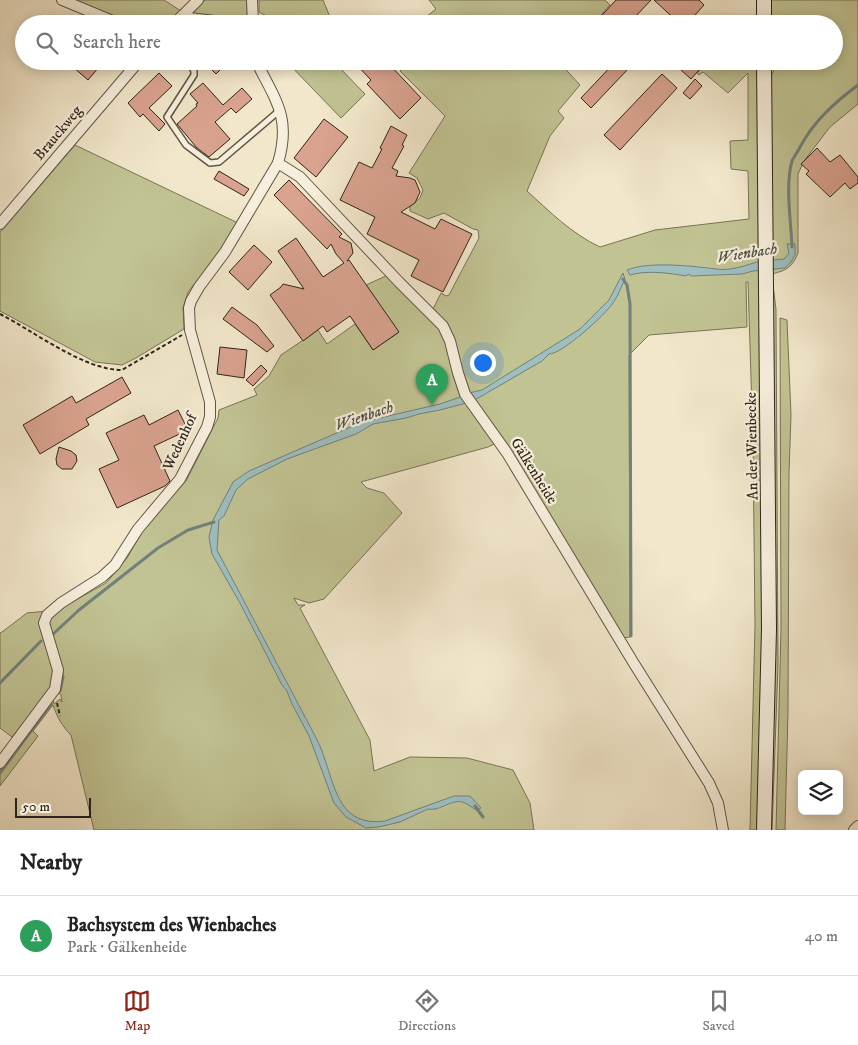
<!DOCTYPE html>
<meta charset="utf-8">
<style>
:root{--surface:#fff;--page:#f2f2f2;--text:#222;--muted:#767676;--line:#e0e0e0;--accent:#8f2418}
body{margin:0;font-family:"IM FELL DW Pica",serif;background:var(--page);color:var(--text)}
.controls{position:absolute;right:15px;bottom:15px;display:grid;overflow:hidden;border-radius:8px;box-shadow:0 2px 12px #0003}
.controls button{width:45px;height:45px;display:grid;place-items:center;padding:0;border:0;border-bottom:1px solid var(--line);background:var(--surface);color:var(--text);font:25px sans-serif}
.scale{position:absolute;left:15px;bottom:12px;width:76px;box-sizing:border-box;padding-left:5px;border:2px solid #2f2517;border-top:0;font-size:14px;line-height:18px;white-space:nowrap;color:#2f2517;-webkit-text-stroke:4px #f7efdd;paint-order:stroke}
.you{position:absolute;left:482px;top:362px;width:18px;height:18px;margin:-12px;border:4px solid #fff;border-radius:50%;background:#1a73e8;box-shadow:0 0 0 8px #1a73e833}
.badge{display:grid;place-items:center;width:32px;height:32px;border-radius:50%;background:var(--accent);color:#fff;font-size:16px;font-weight:700}
.pin{position:absolute;translate:-50% -41px;filter:drop-shadow(0 1px 2px #0008)}
.pin::after{content:'';position:absolute;top:26px;width:18px;height:15px;background:inherit;clip-path:polygon(0 0,100% 0,50% 100%)}
.list{margin:0;padding:0;list-style:none}
h2{display:flex;justify-content:space-between;align-items:center;height:65px;margin:0;padding:0 20px;font-size:21px}
h2 small{font-size:16px;font-weight:400;color:var(--muted)}
.list li{display:grid;grid-template-columns:32px 1fr auto;gap:15px;align-items:center;box-sizing:border-box;height:80px;padding:0 20px;border-top:1px solid var(--line)}
.list b{display:block;font-size:19px;white-space:nowrap}
.list p{margin:0;font-size:16px;white-space:nowrap;color:var(--muted)}
.list em{font-size:16px;font-style:normal;color:var(--muted)}
.icon{flex:none;width:28px;height:28px;fill:none;stroke:currentColor;stroke-width:2;stroke-linecap:round;stroke-linejoin:round}
.map{position:relative;flex:none;width:858px;height:830px;overflow:hidden}
.search{position:absolute;background:var(--surface);box-shadow:0 2px 12px #0003;left:15px;right:15px;top:15px;height:55px;display:flex;align-items:center;gap:12px;box-sizing:border-box;padding:0 18px;border-radius:28px;color:var(--muted);font-size:19px}
.sheet{height:145px;background:var(--surface)}
nav{display:flex;justify-content:space-around;align-items:center;box-sizing:border-box;height:70px;border-top:1px solid var(--line);background:var(--surface);font-size:14px;color:var(--muted)}
nav a{display:grid;justify-items:center;gap:2px}
nav .on{color:var(--accent)}
.map>svg:first-child{display:block}
.green{fill:#c1c393;stroke:#787455}
.water{fill:#9ebec0;stroke:#72817c}
.lines{fill:none;stroke-linecap:round;stroke-linejoin:round}
.stream{stroke:#72817c;stroke-width:3}
.building{fill:#daa390;stroke:#2f2517}
.lane-casing{stroke:#605644;stroke-width:8}
.street-casing{stroke:#605644;stroke-width:12}
.secondary-casing{stroke:#2f2517;stroke-width:16}
.path{stroke:#2f2517;stroke-width:2;stroke-dasharray:4 2.5;stroke-linecap:butt}
.lane{stroke:#f7efdd;stroke-width:5}
.street{stroke:#f7efdd;stroke-width:10}
.secondary{stroke:#f7efdd;stroke-width:14}
.labels{text-anchor:middle;dominant-baseline:central;stroke-width:4.5;stroke-linejoin:round;paint-order:stroke}
.street-label{font-size:15px;fill:#2f2517;stroke:#f7efdd}
.water-label{font-size:16px;font-style:italic;fill:#50534a;stroke:#f7efdd}
</style>
<div class="map">
<svg width="858" height="830" viewBox="0 0 858 830">
<rect width="100%" height="100%" fill="#f2e7cb"/>
<filter id="stains"><feTurbulence type="fractalNoise" baseFrequency=".004" numOctaves="4"/><feColorMatrix values="0 0 0 0 .2 0 0 0 0 .09 0 0 0 0 .02 0 0 0 .5 -.17"/></filter>
<radialGradient id="worn" r=".72"><stop offset=".6" stop-color="#630" stop-opacity="0"/><stop offset="1" stop-color="#630" stop-opacity=".3"/></radialGradient>
<g class="green">
<polygon points="73,0 164,0 181,11 167,24 132,24"/>
<polygon points="205,0 250,0 253,24 242,24 190,15"/>
<polygon points="259,0 323,0 333,24 280,23 259,12"/>
<polygon points="429,0 605,0 610,5 593,24 417,24 436,9"/>
<path d="M769,0H858V104L830,127L804,161L798,174V253C790,274 778,271 758,278L761,279L763,648L758,830H750L755,625L753,442L748,282H746L747,327L649,335L629,355L630,637L623,638L503,440L488,447L361,482L367,488L384,493L402,513L324,599L309,603L294,598L298,605H305L300,608L370,740L374,771L410,757L467,758L513,770L530,803L534,830H94L71,735C62,726 57,717 53,705L33,731L38,736L0,786V767L53,699L54,704L60,699L62,702L61,695L52,688L12,737L0,728V633L2,632L27,613L58,610L106,583L127,558L146,525L186,481L218,418L219,410L257,395L254,389L269,376L281,355L318,330L327,344L355,324L373,350L398,333L366,285L386,276L429,315L441,317L433,309L441,293L446,296L449,295L479,238L478,230L473,229L444,213L428,219L410,211V206L420,198L423,190L417,178L409,173L445,116L400,71L412,61H558L580,85L558,111L564,118L550,136L527,191C549,211 572,234 600,247L655,230L749,219L748,171L731,169L730,141L748,140V73L728,93L703,72L699,75L697,73L708,61H759L772,74L775,68L779,65V61H834V24H779V20L773,19L772,24H770Z"/>
<polygon points="286,61 333,61 365,94 341,118"/>
<polygon points="75,145 238,223 216,257 188,292 183,308 184,329 136,358 122,365 95,362 0,311 0,232"/>
<polygon points="773,285 776,309 778,666 772,830 769,830"/>
<polygon points="780,318 787,320 791,415 789,472 788,711 785,830 776,830 781,629"/>
</g>
<g class="water">
<path d="M787,244H795V255L791,262L785,268L753,271L742,274L691,276L688,274L686,276C669,273 647,270 630,275L627,270C649,261 692,266 716,269C730,271 744,266 757,262C766,260 776,260 784,259L789,253Z"/>
<path d="M623,273L625,279C621,287 618,296 613,303C604,316 562,354 549,354L542,361L473,401L469,393L482,390L580,329L609,300Z"/>
<path d="M463,396L466,403L440,410L419,414L406,418L373,424L356,434L287,459L248,479L236,490L224,516L219,520L217,550L313,732C318,741 322,750 325,760C336,791 341,827 385,821L454,796H470L481,808L476,810C473,808 469,805 465,803C453,797 440,812 428,809L400,822L378,827L366,828L346,817L334,803L309,736L291,702L287,691L282,685L240,603L212,554L209,537L213,520L233,482L249,471L362,422L440,404Z"/>
</g>
<g class="lines">
<g class="stream">
<path d="M792,247C791,221 785,185 792,161C794,156 798,152 800,147C814,121 834,103 858,85"/>
<polyline points="623,279 627,285 630,304 631,636"/>
<polyline points="51,636 79,610 158,548 188,530 214,522"/>
<polyline points="0,683 41,641"/>
<polyline points="60,691 63,677 61,670"/>
<polyline points="0,773 51,704"/>
<polyline points="475,806 483,817"/>
</g>
</g>
<g class="building">
<polygon points="616,0 651,0 634,18 632,17 626,24 594,24"/>
<polygon points="654,0 699,0 704,5 687,24 680,24"/>
<polygon points="66,61 104,61 88,80"/>
<polygon points="203,61 219,61 224,66 216,74"/>
<polygon points="353,61 375,61 383,69 389,64 421,98 400,119 367,84 371,80"/>
<polygon points="616,61 621,61 629,68 591,108 581,98"/>
<polygon points="671,61 707,61 691,79"/>
<polygon points="159,73 172,86 149,108 165,124 159,131 143,114 140,117 128,103"/>
<polygon points="662,74 677,88 620,150 604,135"/>
<polygon points="695,79 702,86 690,99 683,93"/>
<polygon points="203,83 223,105 242,88 252,99 236,113 231,108 215,122 230,139 209,157 197,148 177,124 197,106 196,104 198,103 190,94"/>
<polygon points="324,119 348,137 316,177 294,158"/>
<polygon points="391,126 407,135 402,145 404,146 392,168 398,171 396,176 410,178 415,180 420,192 415,203 401,212 435,229 441,219 472,234 443,292 411,276 419,260 367,234 375,217 340,200 359,162 372,168 382,149 380,148"/>
<polygon points="817,148 830,162 840,155 858,177 858,183 850,189 845,183 830,197 806,174 809,171 801,164"/>
<polygon points="219,171 249,189 244,196 214,179"/>
<polygon points="289,180 342,234 339,237 351,243 353,253 347,261 349,260 399,332 373,350 350,316 327,332 323,326 303,341 270,295 281,287 283,284 304,289 278,251 296,238 323,277 344,263 336,254 331,244 327,249 274,195"/>
<polygon points="254,245 272,262 248,290 229,272"/>
<polygon points="232,307 257,325 274,346 267,352 223,319"/>
<polygon points="220,347 247,350 244,378 217,374"/>
<polygon points="261,365 267,371 253,386 246,380"/>
<polygon points="122,377 131,393 86,419 89,425 40,454 23,425 72,396 76,403"/>
<polygon points="178,410 188,430 154,446 170,481 165,486 117,508 99,469 119,460 106,433 144,415 149,425"/>
<polygon points="59,447 71,451 76,455 77,461 72,469 62,469 57,465 56,459"/>
</g>
<g class="lines">
<g class="lane-casing">
<polyline id="lane" points="188,61 194,71 194,75 167,117 186,145 210,163 219,162 280,110"/>
</g>
<g class="street-casing">
<g id="street">
<polyline points="62,0 120,24"/>
<polyline points="252,0 253,24"/>
<polyline points="181,17 239,24"/>
<polyline points="174,24 198,0"/>
<polyline points="278,163 300,177 399,282 443,326 450,341 458,373 465,394 507,453 633,662 709,783 718,803 723,830"/>
<polyline points="0,224 139,61"/>
<path d="M0,763L55,689L58,670L44,623L47,615L61,603L102,577L115,565L138,529L180,479L207,427L210,417V402L190,330L189,308L191,301L199,287L225,252L278,163C290,122 279,105 260,69L259,61"/>
<polyline points="854,830 858,826"/>
</g>
</g>
<g class="secondary-casing">
<g id="secondary">
<polyline points="764,0 764,24"/>
<polyline points="764,830 769,629 764,61"/>
</g>
</g>
<g class="path">
<path d="M0,314C35,332 84,370 122,370L182,335"/>
<polyline points="57,703 60,716"/>
</g>
<use href="#lane" class="lane"/>
<use href="#street" class="street"/>
<use href="#secondary" class="secondary"/>
</g>
<g class="labels">
<g class="street-label">
<text transform="translate(58 133) rotate(-50)">Brauckweg</text>
<text transform="translate(180 442) rotate(-65)">Wedenhof</text>
<text transform="translate(752 446) rotate(-91)">An der Wienbecke</text>
<text transform="translate(534 471) rotate(58)">Gälkenheide</text>
</g>
<g class="water-label">
<text transform="translate(747 253) rotate(-9)">Wienbach</text>
<text transform="translate(364 416) rotate(-19)">Wienbach</text>
</g>
</g>
<rect width="100%" height="100%" filter="url(#stains)"/>
<rect width="100%" height="100%" fill="url(#worn)"/>
</svg>
<div class="controls">
<button><svg class="icon" aria-label="layers" viewBox="0 0 24 24"><path d="M12 4l9 5-9 5-9-5zM3 14l9 5 9-5"/></svg></button>
</div>
<div class="scale">50 m</div>
<div class="you"></div>
<div class="pin badge" style="left:432px;top:405px;background:#2e9e5b">A</div>
<div class="search"><svg class="icon" aria-label="search" viewBox="0 0 24 24"><circle cx="10" cy="10" r="6"/><path d="M15 15l6 6"/></svg>Search here</div>
</div>
<section class="sheet">
<h2>Nearby<small></small></h2>
<ul class="list">
<li><span class="badge" style="background:#2e9e5b">A</span><div><b>Bachsystem des Wienbaches</b><p>Park · Gälkenheide</p></div><em>40 m</em></li>
</ul>
</section>
<nav>
<a class="on"><svg class="icon" aria-label="map" viewBox="0 0 24 24"><path d="M3 6l6-2 6 2 6-2v14l-6 2-6-2-6 2zM9 4v14M15 6v14"/></svg>Map</a>
<a><svg class="icon" aria-label="directions" viewBox="0 0 24 24"><path d="M12 3l9 9-9 9-9-9zM9 14v-3h6M13 9l2 2-2 2"/></svg>Directions</a>
<a><svg class="icon" aria-label="saved" viewBox="0 0 24 24"><path d="M7 4h10v16l-5-4-5 4z"/></svg>Saved</a>
</nav>
